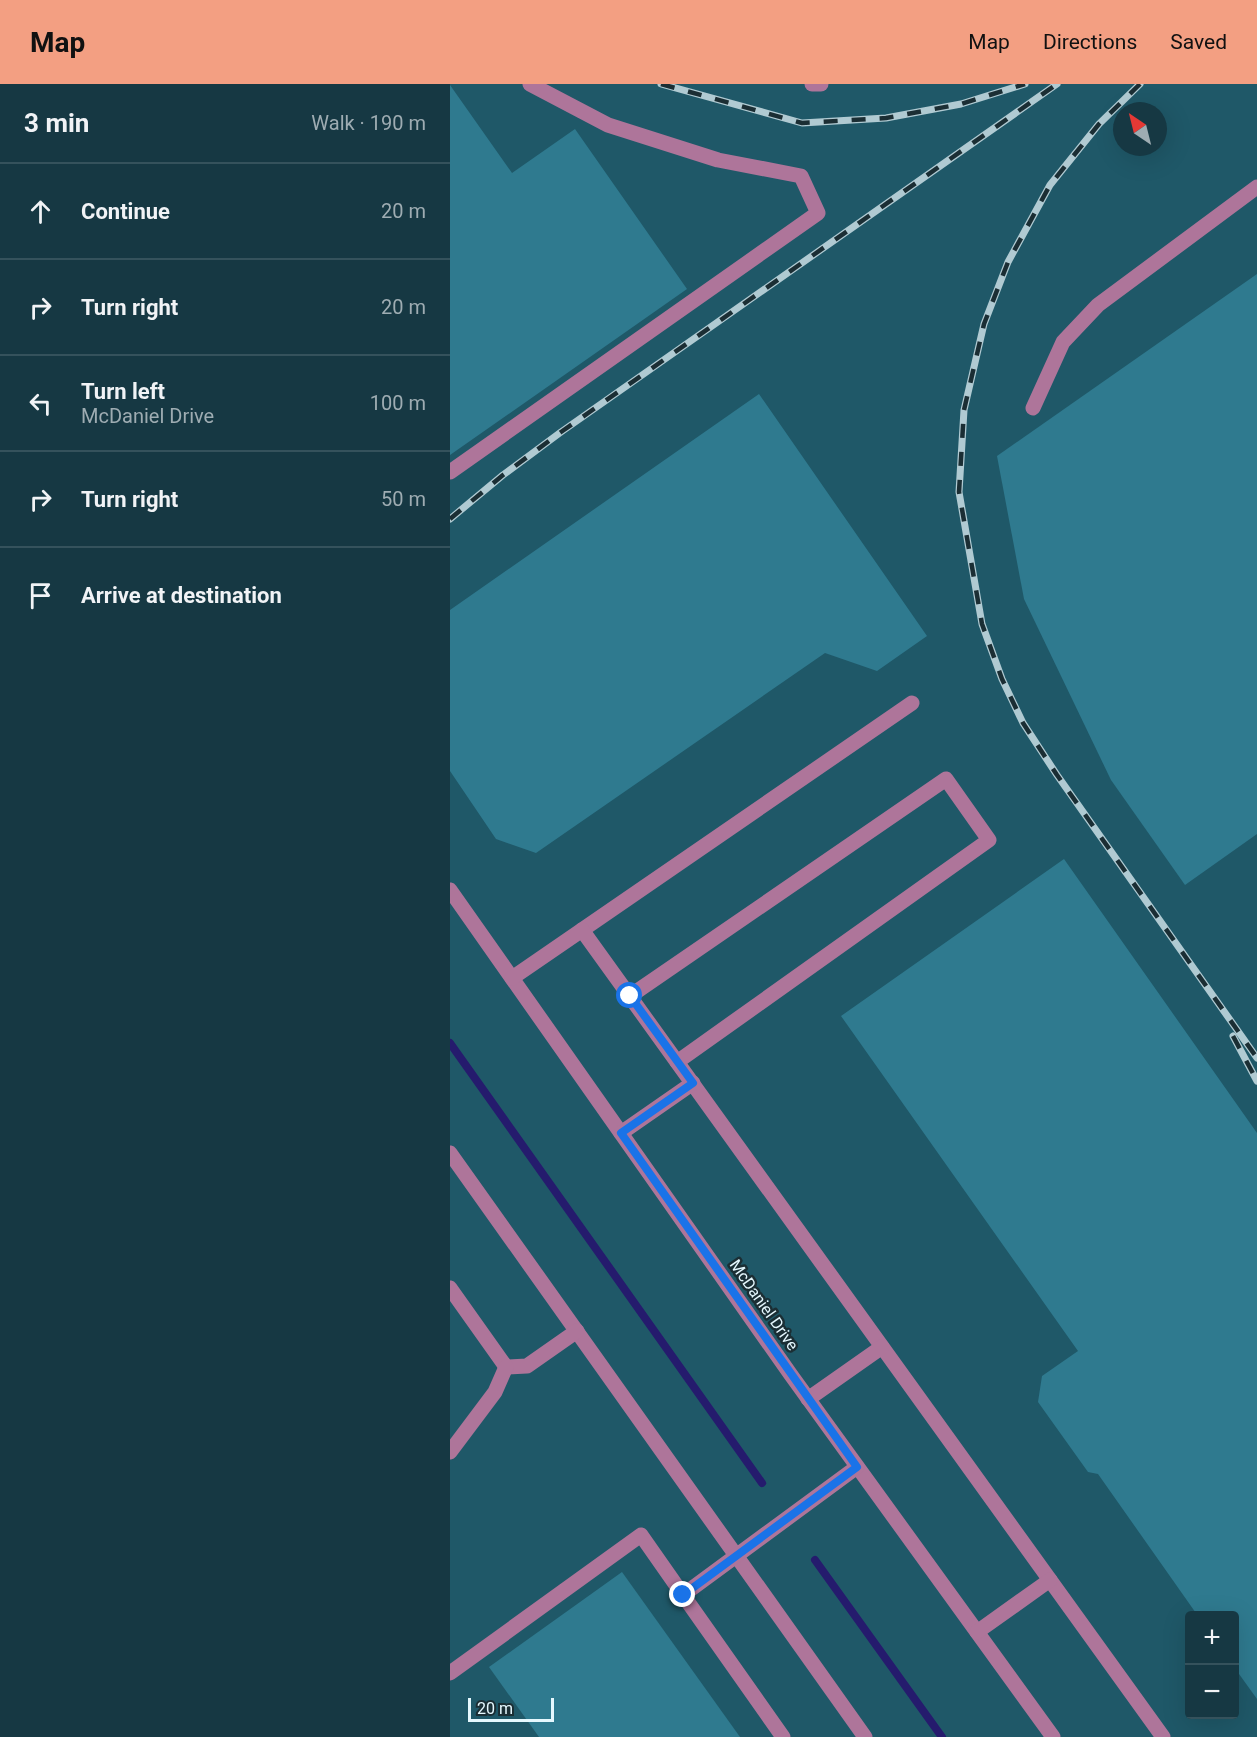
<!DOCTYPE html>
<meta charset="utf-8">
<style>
:root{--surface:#163843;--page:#1f3f4a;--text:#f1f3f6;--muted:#9eacb2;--line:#35525c;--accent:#f39f82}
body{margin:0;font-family:Roboto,sans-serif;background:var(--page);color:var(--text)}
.controls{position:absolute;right:18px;bottom:18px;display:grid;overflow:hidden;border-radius:6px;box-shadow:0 6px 24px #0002}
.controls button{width:54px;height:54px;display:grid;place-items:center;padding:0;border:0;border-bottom:2px solid var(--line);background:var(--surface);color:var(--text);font:30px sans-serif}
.compass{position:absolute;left:663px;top:18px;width:54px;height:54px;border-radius:50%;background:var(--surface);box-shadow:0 6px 24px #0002;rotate:325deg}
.scale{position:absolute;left:18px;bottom:15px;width:86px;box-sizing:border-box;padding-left:6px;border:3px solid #e5f8fe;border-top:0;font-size:16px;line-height:21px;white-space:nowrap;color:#e5f8fe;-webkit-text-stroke:4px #1b2e34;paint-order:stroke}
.stop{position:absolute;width:18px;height:18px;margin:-14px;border:4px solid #1a73e8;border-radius:50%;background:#fff}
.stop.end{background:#1a73e8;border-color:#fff;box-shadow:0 2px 6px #0008}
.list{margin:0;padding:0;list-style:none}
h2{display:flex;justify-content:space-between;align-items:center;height:78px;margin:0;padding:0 24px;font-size:26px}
h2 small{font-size:20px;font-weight:400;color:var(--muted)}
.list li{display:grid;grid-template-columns:39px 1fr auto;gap:18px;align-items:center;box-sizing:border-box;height:96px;padding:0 24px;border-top:2px solid var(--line)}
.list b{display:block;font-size:22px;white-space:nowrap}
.list p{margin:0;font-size:20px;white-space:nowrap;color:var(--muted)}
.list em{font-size:20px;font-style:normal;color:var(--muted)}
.icon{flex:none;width:33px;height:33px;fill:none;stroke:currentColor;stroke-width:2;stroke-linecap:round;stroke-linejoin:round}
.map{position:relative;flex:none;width:807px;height:1653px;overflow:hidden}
header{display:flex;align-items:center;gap:36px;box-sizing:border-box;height:84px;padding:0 30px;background:var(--accent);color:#111}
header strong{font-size:28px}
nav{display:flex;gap:33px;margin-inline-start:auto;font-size:21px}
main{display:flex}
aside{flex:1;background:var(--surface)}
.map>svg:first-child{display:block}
.built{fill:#1f5868;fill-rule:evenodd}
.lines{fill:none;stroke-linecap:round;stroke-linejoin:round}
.stream{stroke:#251b6d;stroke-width:8}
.building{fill:#2f7a8f}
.minor{stroke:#ae759a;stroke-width:15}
.rail-casing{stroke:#b0cad2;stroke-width:7}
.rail{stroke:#1b2e34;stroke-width:4.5;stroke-dasharray:14;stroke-linecap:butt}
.route{stroke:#1a73e8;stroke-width:8}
.labels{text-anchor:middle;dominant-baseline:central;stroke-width:5;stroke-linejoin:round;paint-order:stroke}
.street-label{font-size:16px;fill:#e5f8fe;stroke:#1b2e34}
</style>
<header>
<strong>Map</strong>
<nav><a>Map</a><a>Directions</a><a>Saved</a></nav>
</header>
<main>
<aside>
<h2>3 min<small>Walk · 190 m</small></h2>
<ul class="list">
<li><svg class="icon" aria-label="ahead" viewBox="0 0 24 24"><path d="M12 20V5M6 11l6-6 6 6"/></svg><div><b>Continue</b></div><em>20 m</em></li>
<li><svg class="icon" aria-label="right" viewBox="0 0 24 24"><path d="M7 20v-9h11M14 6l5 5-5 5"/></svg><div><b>Turn right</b></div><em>20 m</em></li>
<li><svg class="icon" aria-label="left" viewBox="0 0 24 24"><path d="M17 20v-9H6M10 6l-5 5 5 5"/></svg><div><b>Turn left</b><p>McDaniel Drive</p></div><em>100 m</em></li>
<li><svg class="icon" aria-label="right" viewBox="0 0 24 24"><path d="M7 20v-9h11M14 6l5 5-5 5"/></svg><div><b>Turn right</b></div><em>50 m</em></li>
<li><svg class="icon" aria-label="arrive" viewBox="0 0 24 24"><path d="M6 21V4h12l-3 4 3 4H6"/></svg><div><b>Arrive at destination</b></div></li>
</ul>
</aside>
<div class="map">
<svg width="807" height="1653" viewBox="0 0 807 1653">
<rect width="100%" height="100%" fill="#1e4b59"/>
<path class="built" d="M0,0H807V1653H0ZM672,27H708V63H672ZM740,1532H784V1630H740Z"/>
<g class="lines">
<g class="stream">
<polyline points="0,959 312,1399"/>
<polyline points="365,1476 492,1653"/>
</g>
</g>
<g class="building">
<polygon points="0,1 62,89 125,45 237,205 0,371"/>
<polygon points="807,190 807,750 735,801 661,696 574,515 547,372"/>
<polygon points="309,310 477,552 427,587 375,569 86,769 46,755 0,687 0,526"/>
<polygon points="614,775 807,1049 807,1615 784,1583 784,1532 748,1532 648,1390 638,1388 588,1318 592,1292 628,1267 391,932"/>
<polygon points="172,1488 290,1653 89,1653 39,1583"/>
</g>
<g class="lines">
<g class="minor">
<polyline points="362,0 371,0"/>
<polyline points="583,324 613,258 648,221 807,103"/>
<polyline points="0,388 368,129 351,92 268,76 158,41 80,0"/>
<polyline points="0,806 341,1291 603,1653"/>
<polyline points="132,846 462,619"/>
<polyline points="62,894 132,846 713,1653"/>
<polyline points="180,912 496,695 539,756 227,978"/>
<polyline points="171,1049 243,999"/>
<polyline points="0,1069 415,1653"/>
<polyline points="0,1204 56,1283 77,1282 127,1247"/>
<polyline points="358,1315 432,1263"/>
<polyline points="0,1368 45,1308 56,1283"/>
<polyline points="233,1511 333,1653"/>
<polyline points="527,1548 600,1496"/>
<polyline points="0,1589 191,1451 233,1511 407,1383"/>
</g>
<g class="rail-casing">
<g id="rail">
<polyline points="211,0 352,39 436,34 511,20 575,0"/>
<polyline points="690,0 649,40 600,101 558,178 534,240 514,326 509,408 532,540 552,595 573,639 607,691 807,974"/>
<polyline points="0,435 53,391 111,348 607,0"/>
<polyline points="783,952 807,997"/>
</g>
</g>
<use href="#rail" class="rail"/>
</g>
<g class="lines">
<polyline class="route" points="180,912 243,999 171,1049 407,1383 233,1511"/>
</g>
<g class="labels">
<g class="street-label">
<text transform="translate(314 1221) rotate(55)">McDaniel Drive</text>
</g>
</g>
</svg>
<div class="controls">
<button>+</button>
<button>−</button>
</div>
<svg class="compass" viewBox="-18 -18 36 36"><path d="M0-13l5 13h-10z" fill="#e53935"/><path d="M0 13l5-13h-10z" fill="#9eacb2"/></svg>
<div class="scale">20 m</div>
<div class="stop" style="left:180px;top:912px"></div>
<div class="stop end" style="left:233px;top:1511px"></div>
</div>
</main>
